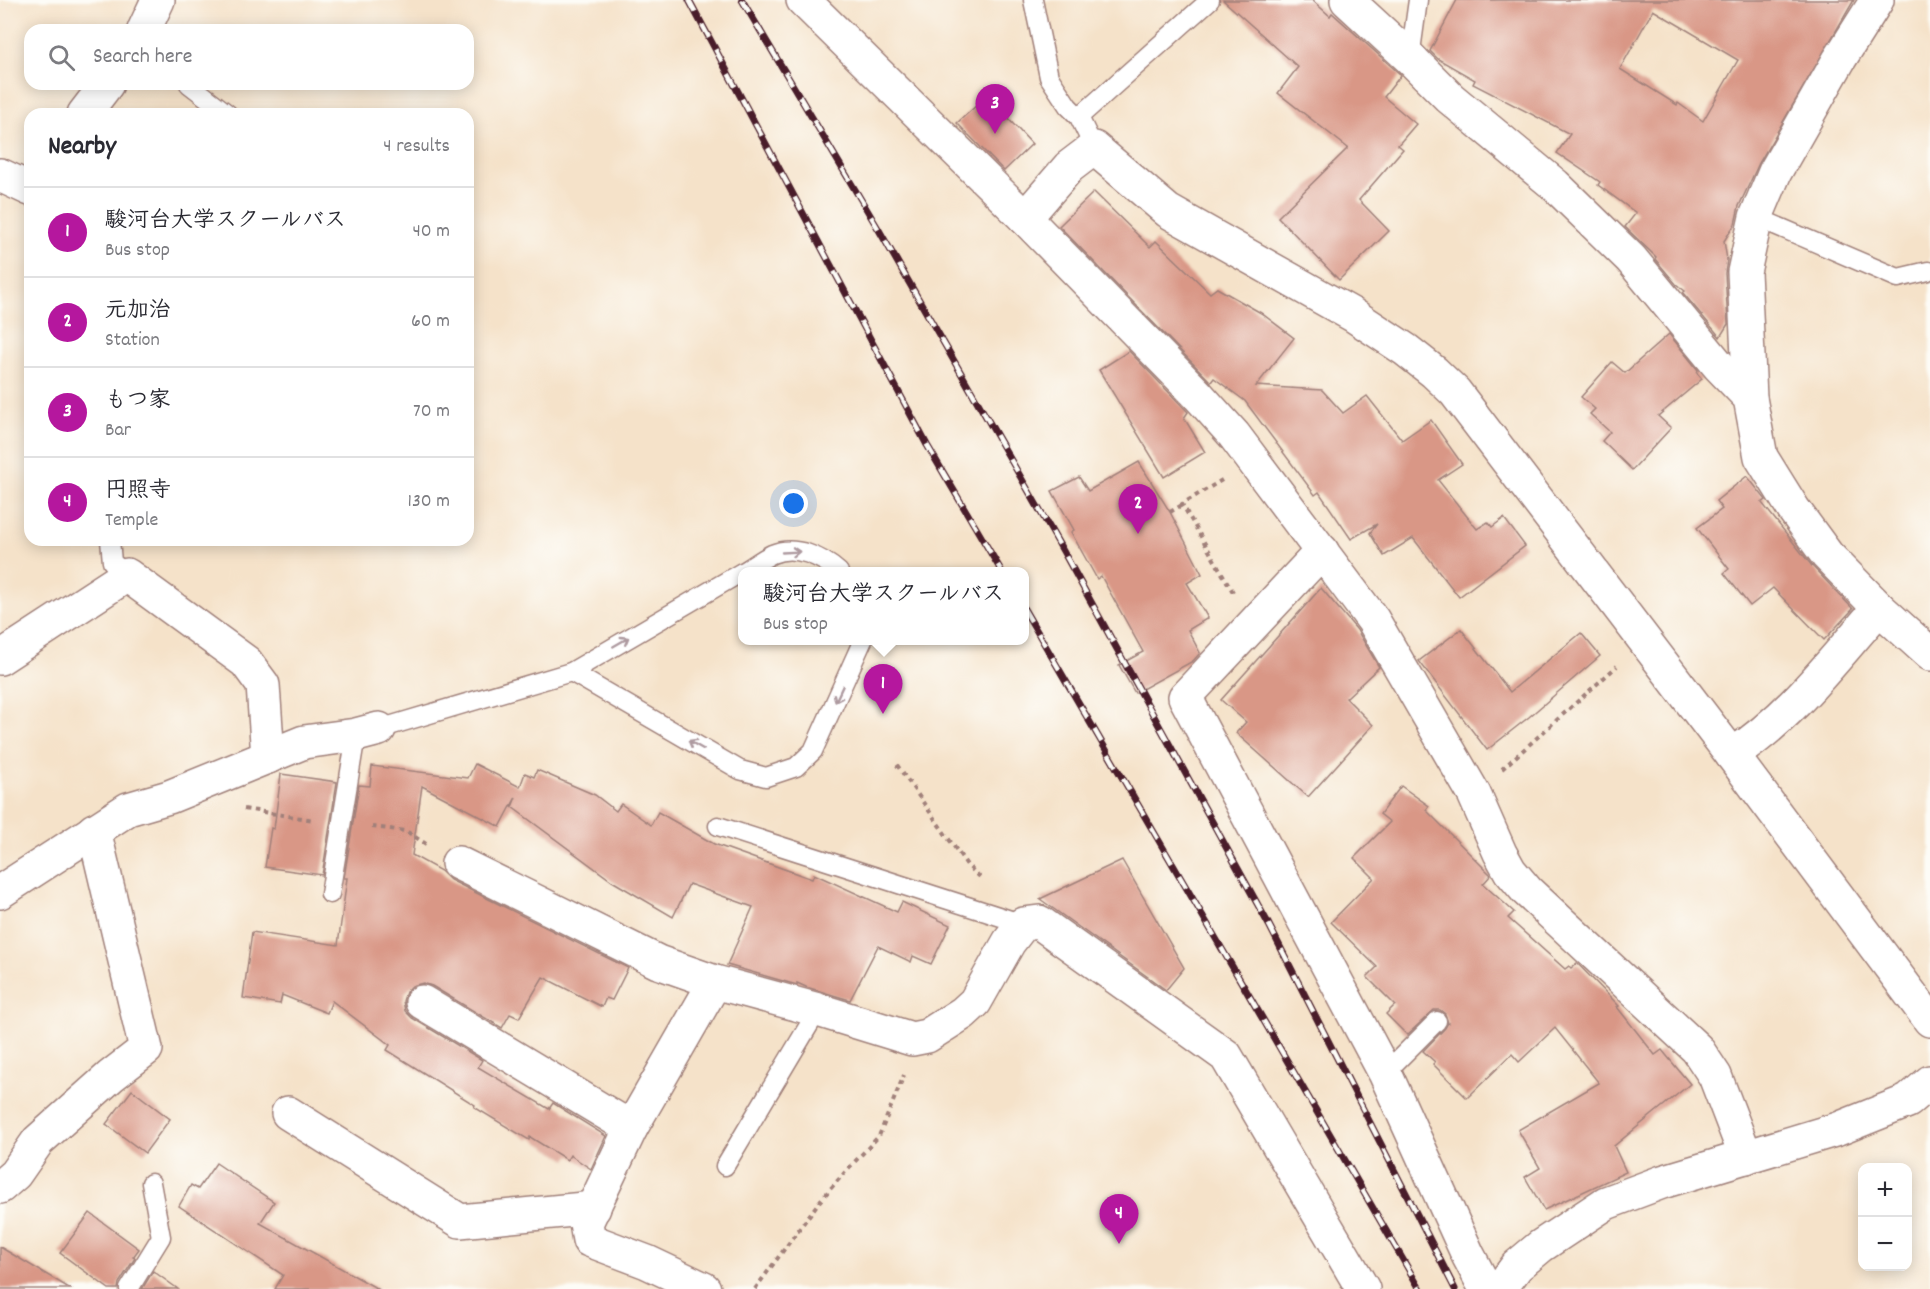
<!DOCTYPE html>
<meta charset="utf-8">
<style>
:root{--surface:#fff;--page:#f7f7f7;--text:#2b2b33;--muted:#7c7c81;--line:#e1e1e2;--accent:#b5179e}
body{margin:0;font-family:Dekko,"Klee One",sans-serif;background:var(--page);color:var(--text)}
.controls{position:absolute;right:18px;bottom:18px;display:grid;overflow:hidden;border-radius:12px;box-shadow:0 3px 15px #0003}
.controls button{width:54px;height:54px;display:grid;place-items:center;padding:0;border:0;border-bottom:2px solid var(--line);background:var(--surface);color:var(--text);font:30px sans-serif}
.you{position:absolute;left:794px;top:504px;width:21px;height:21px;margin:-15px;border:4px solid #fff;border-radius:50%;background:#1a73e8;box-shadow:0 0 0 9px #1a73e833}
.badge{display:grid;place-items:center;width:39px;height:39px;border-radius:50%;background:var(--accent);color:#fff;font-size:20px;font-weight:700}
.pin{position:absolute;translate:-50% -50px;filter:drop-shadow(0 2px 3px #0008)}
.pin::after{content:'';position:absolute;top:32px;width:21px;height:18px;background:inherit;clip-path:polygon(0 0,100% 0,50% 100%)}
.popup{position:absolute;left:738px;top:567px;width:291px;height:78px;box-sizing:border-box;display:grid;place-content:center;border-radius:12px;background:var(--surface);filter:drop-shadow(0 2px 4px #0005);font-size:20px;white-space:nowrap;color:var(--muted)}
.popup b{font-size:22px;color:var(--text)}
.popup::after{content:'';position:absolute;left:50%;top:100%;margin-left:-12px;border:12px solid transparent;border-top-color:var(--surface)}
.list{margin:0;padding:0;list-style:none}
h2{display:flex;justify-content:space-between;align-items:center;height:78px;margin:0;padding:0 24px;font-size:26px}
h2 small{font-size:20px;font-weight:400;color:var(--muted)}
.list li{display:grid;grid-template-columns:39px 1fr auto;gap:18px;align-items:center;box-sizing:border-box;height:90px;padding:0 24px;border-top:2px solid var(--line)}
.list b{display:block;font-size:22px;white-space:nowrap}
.list p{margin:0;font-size:20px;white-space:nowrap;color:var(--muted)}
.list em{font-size:20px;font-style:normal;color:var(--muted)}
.icon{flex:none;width:33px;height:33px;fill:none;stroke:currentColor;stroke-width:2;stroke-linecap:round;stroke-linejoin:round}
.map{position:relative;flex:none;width:1930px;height:1289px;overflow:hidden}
.search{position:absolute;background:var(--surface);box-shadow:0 3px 15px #0003;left:24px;top:24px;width:450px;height:66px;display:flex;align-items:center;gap:15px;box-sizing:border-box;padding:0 21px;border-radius:18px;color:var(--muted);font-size:22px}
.panel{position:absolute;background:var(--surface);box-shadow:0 3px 15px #0003;left:24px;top:108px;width:450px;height:438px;border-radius:18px}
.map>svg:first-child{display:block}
.building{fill:#d99786;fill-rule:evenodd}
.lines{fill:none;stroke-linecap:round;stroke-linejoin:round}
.service-casing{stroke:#a0807a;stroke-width:21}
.minor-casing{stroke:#a0807a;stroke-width:36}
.tertiary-casing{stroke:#a0807a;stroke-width:36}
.path{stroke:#a0807a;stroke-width:4;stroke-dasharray:4.5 4.5;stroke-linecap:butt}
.service{stroke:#fff;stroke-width:18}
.minor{stroke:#fff;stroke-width:33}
.tertiary{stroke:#fff;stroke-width:33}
.rail-casing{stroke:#4a1f2b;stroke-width:7}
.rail{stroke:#fdfcf7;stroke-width:4.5;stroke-dasharray:14;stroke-linecap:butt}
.oneway{stroke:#ae9aa0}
</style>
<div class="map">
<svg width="1930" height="1289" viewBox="0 0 1930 1289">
<rect width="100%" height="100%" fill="#fdfcf7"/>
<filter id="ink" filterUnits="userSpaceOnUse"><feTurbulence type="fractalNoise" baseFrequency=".0167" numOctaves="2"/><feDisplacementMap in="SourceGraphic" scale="12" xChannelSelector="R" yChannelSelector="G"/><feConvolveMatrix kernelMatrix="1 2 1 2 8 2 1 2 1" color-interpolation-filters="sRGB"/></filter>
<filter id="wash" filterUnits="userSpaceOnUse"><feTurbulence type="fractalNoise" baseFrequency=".008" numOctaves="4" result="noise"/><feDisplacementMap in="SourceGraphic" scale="24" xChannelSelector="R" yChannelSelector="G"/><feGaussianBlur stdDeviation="1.35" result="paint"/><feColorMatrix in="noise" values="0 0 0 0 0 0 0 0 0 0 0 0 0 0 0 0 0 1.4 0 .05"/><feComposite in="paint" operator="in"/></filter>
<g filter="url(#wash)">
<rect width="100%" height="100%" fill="#f5e2c9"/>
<g id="blocks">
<g class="building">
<polygon points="1223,0 1312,0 1330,16 1332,13 1401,75 1384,97 1416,124 1398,145 1403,149 1359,200 1389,231 1339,280 1278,217 1348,148 1278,93 1298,67"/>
<path d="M1457,0H1854L1759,163L1739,206L1735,224L1724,241L1727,260L1725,273L1728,324L1720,337L1683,293L1685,291L1676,284L1655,259L1656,257L1625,227L1636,213L1598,185L1600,182L1557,153L1570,134L1473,84L1475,80L1438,59L1430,51ZM1653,10L1738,60L1703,121L1678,103L1677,105L1620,69Z"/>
<polygon points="987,96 1032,144 1004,171 957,123"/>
<polygon points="1094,192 1150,247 1156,241 1210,293 1217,288 1261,313 1294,338 1256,386 1322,390 1343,413 1367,396 1402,440 1431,420 1462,464 1438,480 1477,529 1488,522 1492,527 1504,518 1525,546 1459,597 1413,538 1384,556 1370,533 1377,524 1351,539 1319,492 1315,495 1245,401 1214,378 1211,382 1059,226"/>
<polygon points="1669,334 1698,370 1697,373 1702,379 1658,416 1671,428 1632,470 1602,441 1610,432 1590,414 1595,409 1581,397 1612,362 1625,373"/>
<polygon points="1129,351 1188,412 1184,418 1205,452 1164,477 1099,370"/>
<polygon points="1139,462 1170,512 1202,574 1187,583 1208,618 1188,630 1200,653 1193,661 1135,693 1119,665 1143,652 1101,576 1097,579 1071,532 1074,530 1052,491 1079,477 1088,491"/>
<polygon points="1747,476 1766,500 1762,503 1812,566 1853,609 1824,640 1773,588 1750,606 1724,573 1729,569 1697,528 1722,509 1716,501"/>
<polygon points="1321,588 1357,630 1379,667 1346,698 1373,725 1308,797 1236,733 1246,722 1221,700"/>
<polygon points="1461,629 1510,692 1581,633 1600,656 1529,717 1487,750 1419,661"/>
<polygon points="475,764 520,787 525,773 534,777 537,770 595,795 616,811 621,804 651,825 658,812 714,844 812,879 814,874 897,912 902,902 950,925 931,964 913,956 911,962 878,946 850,1000 806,987 797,983 797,985 727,965 753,907 689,884 673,917 612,881 512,807 516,797 500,827 422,786 412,855 441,871 450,880 628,968 612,1000 606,998 602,1007 543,977 519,1018 510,1014 502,1028 432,986 423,983 412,986 406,992 403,1001 405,1011 412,1018 482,1060 478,1067 549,1109 553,1103 606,1136 591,1169 570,1155 567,1160 530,1137 529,1140 474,1107 475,1105 387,1050 390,1045 332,1001 327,1013 282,995 280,1004 243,998 252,932 338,945 347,878 344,878 359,785 370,786 372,766 468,778"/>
<polygon points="281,774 337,782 322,875 265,867 271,828 274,829"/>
<polygon points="1401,786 1429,806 1426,810 1491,875 1483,884 1514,912 1508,918 1565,969 1569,966 1571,968 1577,963 1619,1006 1617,1007 1655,1055 1662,1050 1690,1084 1614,1146 1626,1172 1544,1210 1525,1177 1540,1168 1518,1130 1599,1083 1555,1028 1519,1062 1512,1054 1467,1098 1433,1064 1435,1062 1423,1051 1445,1028 1448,1023 1445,1014 1440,1010 1434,1010 1407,1035 1386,1014 1395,1005 1367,977 1377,967 1331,922 1374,878 1354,858 1390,822 1380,814"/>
<polygon points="1122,860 1184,968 1166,990 1040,899"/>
<polygon points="132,1090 170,1119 145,1153 106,1124"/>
<polygon points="216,1163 274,1202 260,1223 378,1289 275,1289 283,1275 179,1206 191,1185 198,1189"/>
<polygon points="90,1213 139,1249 133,1257 135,1258 119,1283 118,1289 109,1289 60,1253"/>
<polygon points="0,1247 71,1289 0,1289"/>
<polygon points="153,1271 178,1289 142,1289"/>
</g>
</g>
</g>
<g filter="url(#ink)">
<use href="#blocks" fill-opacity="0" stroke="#a0807a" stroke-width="1.5"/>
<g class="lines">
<g class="service-casing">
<g id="service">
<polyline points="1033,0 1049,77 1068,106 1079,117 1094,148"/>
<polyline points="1410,58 1418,0"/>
<polyline points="189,84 228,114"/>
<polyline points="1079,117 1210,0"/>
<polyline points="1756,217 1898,278 1928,271"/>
<polyline points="110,540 112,562 127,575"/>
<path d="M743,572C753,566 762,559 772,554C795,544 822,557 839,572"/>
<polyline points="571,672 740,770 766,777 796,767 813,751 863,640"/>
<polyline points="379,729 571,672 742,572"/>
<polyline points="718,826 1023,924"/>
<polyline points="330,894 356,735"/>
<polyline points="1385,1073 1437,1021"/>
<polyline points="725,1166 818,1010"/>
<polyline points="129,1289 161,1237 151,1183"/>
</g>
</g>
<g class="minor-casing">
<g id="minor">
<polyline points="803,0 1025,218 1198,395 1234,435 1373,620 1474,794 1500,853 1510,871 1527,891 1697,1049 1715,1076 1746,1157"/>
<polyline points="1347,0 1410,58 1450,98 1555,185 1631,259 1719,366 1750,398 1761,457 1794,510 1827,555 1879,608 1930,654"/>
<polyline points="144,30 158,0"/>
<polyline points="84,114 107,84"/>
<polyline points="0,175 30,189"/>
<polyline points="1750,398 1744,272 1756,217 1775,172 1839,60 1877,0"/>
<polyline points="1322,551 1185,697 1385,1073 1468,1255 1486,1289"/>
<polyline points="0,658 127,575 246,662 263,685 268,757"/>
<path d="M1732,755C1791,717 1833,660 1879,608"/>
<polyline points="458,863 658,962 715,982 818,1010 912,1039 927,1036 963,1013 975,1002 1009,942 1023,924 1039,922 1226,1056 1363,1289"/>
<polyline points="422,1002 631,1128 715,982"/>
<polyline points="288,1113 460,1221 594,1208"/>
<polyline points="631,1128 586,1223 589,1240 647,1262 704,1289"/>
<polyline points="0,1187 15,1174 38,1141 111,1076 146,1049 94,830"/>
<polyline points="1500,1289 1517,1266 1541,1246 1606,1203 1662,1182 1838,1129 1908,1101 1930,1082"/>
</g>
</g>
<g class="tertiary-casing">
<g id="tertiary">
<polyline points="1025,218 1069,167 1094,148 1168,211 1353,315 1406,350 1434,372 1455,392 1732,755 1930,1020"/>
<polyline points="0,892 128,809 169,797 304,742 356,735 379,729"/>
</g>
</g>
<g class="path">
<polyline points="1222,480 1182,504 1233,592"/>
<polyline points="1170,512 1182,505"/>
<polyline points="897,765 967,865 981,878"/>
<polyline points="1502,769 1617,666"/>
<polyline points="244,809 314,820"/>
<polyline points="372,827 406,831 426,844"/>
<polyline points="755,1289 819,1202 846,1171 879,1136 904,1075"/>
</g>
<use href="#service" class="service"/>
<use href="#minor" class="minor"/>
<use href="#tertiary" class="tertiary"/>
<g class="rail-casing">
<g id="rail">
<polyline points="689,0 927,445 1002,572"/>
<polyline points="742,0 879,230 1063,551 1269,925 1455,1289"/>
<polyline points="1024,609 1420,1289"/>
</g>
</g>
<use href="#rail" class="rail"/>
</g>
<defs><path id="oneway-shaft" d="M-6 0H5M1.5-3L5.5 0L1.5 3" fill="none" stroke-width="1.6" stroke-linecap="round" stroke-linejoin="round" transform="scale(1.5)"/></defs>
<g class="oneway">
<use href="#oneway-shaft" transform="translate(791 552) rotate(-3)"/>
<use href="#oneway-shaft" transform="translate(621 642) rotate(-30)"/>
<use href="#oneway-shaft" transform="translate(839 694) rotate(115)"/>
<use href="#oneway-shaft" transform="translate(696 745) rotate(-150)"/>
</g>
</g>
</svg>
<div class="controls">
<button>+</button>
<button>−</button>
</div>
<div class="you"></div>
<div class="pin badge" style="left:883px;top:714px">1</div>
<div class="popup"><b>駿河台大学スクールバス</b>Bus stop</div>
<div class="pin badge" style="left:1138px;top:534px">2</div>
<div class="pin badge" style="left:995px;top:134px">3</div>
<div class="pin badge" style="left:1119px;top:1244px">4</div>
<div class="search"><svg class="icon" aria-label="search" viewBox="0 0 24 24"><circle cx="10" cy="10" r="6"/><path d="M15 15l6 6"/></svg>Search here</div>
<section class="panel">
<h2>Nearby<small>4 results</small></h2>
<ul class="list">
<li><span class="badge">1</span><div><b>駿河台大学スクールバス</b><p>Bus stop</p></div><em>40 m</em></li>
<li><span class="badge">2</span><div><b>元加治</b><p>Station</p></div><em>60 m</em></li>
<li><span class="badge">3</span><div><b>もつ家</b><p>Bar</p></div><em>70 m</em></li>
<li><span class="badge">4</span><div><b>円照寺</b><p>Temple</p></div><em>130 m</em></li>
</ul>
</section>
</div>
